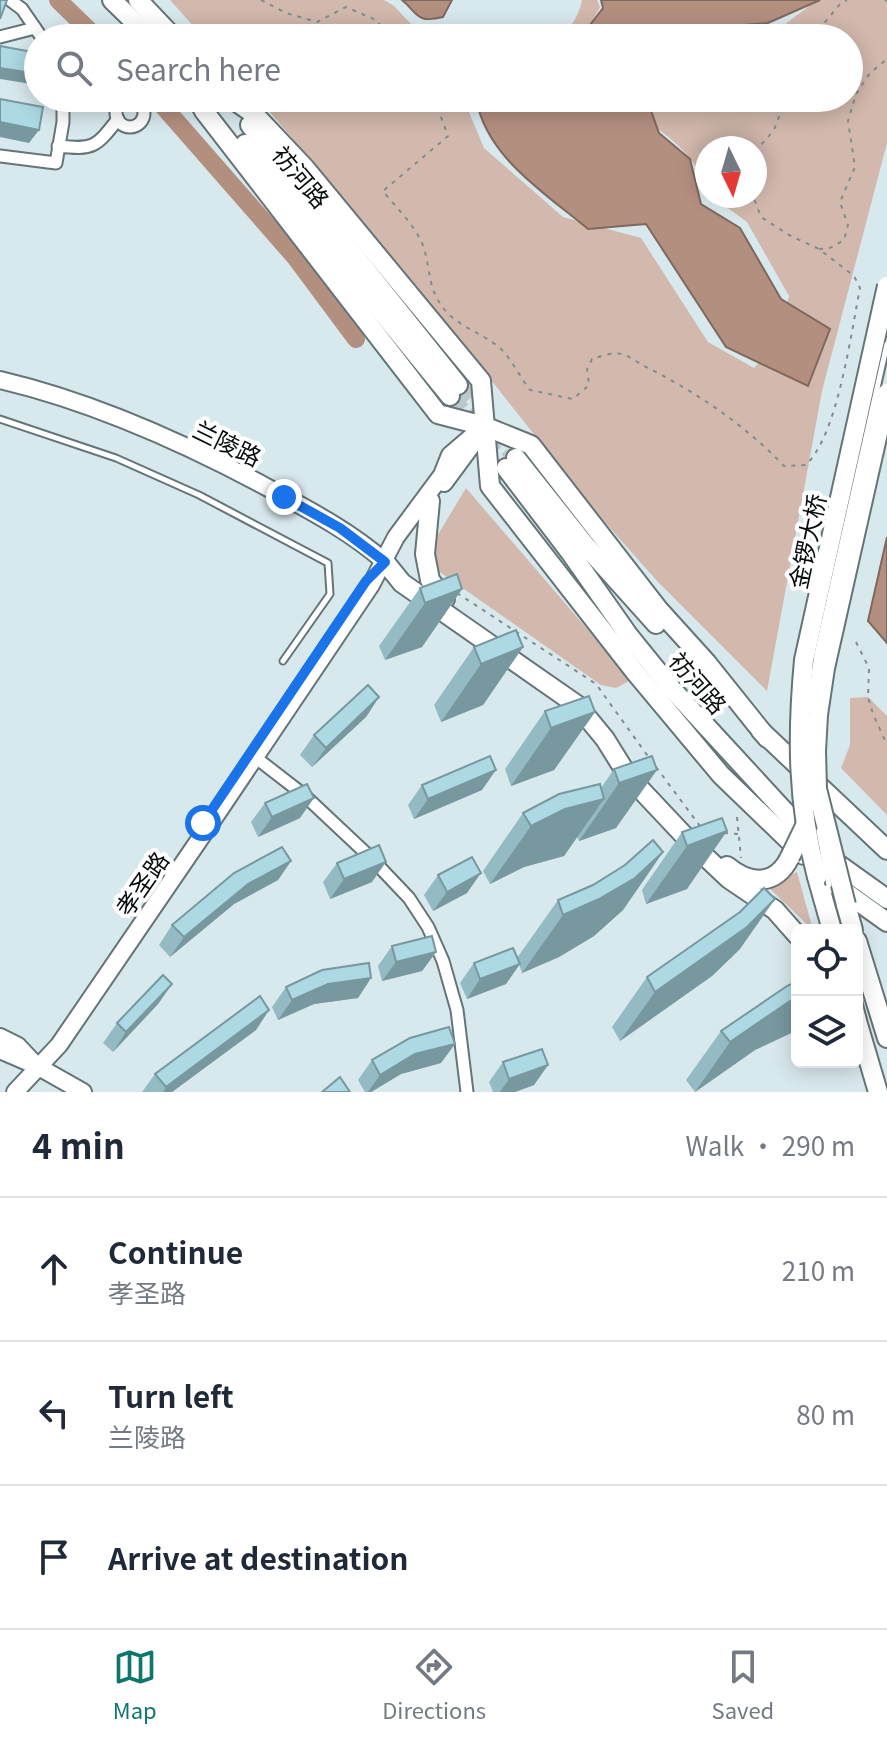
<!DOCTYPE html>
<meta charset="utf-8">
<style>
:root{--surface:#fff;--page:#f6f6f7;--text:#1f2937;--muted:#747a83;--line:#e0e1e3;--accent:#0f766e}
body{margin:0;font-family:Georgia,"Noto Sans SC",serif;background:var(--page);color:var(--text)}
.controls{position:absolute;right:24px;bottom:24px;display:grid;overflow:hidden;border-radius:12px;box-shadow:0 4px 20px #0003}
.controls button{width:72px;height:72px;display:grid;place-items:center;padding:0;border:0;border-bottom:2px solid var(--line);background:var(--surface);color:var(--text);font:40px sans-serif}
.compass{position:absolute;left:695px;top:136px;width:72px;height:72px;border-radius:50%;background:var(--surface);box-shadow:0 4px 20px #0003;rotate:175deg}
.stop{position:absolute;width:24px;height:24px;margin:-18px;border:6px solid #1a73e8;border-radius:50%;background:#fff}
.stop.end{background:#1a73e8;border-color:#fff;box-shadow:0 2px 8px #0008}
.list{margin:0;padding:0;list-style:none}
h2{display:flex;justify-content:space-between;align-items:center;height:104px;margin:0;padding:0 32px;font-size:34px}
h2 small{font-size:26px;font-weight:400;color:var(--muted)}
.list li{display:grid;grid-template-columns:52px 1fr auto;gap:24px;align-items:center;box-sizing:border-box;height:144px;padding:0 32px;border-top:2px solid var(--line)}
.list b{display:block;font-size:30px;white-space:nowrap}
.list p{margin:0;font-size:26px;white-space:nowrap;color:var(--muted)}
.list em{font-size:26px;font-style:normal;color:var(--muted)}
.icon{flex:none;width:44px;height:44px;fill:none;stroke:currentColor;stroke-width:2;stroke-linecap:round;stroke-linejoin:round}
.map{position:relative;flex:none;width:887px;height:1092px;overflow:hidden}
.search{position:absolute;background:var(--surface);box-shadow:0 4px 20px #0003;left:24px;right:24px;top:24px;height:88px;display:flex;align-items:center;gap:20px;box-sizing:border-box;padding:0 28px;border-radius:44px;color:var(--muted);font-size:30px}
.sheet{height:536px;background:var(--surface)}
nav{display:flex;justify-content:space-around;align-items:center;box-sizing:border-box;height:112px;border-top:2px solid var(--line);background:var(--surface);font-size:22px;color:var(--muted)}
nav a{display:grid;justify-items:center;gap:4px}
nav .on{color:var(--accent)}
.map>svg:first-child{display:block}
.green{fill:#d2b8ad}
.water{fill:#b38f80;stroke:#7f685e;stroke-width:2}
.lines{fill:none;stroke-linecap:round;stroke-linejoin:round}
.river{stroke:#b38f80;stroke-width:18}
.primary-tunnel{stroke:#b9c8cc;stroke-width:18;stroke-dasharray:18 9;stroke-linecap:butt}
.lane-casing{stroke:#647477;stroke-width:9}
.street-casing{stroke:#647477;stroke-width:15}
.secondary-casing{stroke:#647477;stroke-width:20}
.primary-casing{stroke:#647477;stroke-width:22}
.path{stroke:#808d8f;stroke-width:2;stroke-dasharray:4 6;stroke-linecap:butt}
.lane{stroke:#fff;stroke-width:5}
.street{stroke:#fff;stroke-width:11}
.secondary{stroke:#fff;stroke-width:16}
.primary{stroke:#fff;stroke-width:18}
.lane-bridge-casing{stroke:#647477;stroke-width:9;stroke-linecap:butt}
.primary-bridge-casing{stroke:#647477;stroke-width:22;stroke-linecap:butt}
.lane-bridge{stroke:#fff;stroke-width:5}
.primary-bridge{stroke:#fff;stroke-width:18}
.wall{fill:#94bbc3}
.shaded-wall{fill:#78989f}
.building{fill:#acd9e3;stroke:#78989f;stroke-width:2}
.route{stroke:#1a73e8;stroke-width:10}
.labels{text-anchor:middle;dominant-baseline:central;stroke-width:8;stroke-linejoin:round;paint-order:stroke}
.street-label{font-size:24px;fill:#070d0e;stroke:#fff}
</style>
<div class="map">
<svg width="887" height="1092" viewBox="0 0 887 1092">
<rect width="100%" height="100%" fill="#d8e9ed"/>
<g class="green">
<polygon points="170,0 384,0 394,6 424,38 204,38"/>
<path d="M582,0H597L600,7L583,38H460L466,30L477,35C516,22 569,62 582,0Z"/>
<path d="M817,0H887V143L822,391L767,691L658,582L594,510L414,283L258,98H463L484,148L563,217L641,238L708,342L754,368L776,345L789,296L747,222L711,196H755V148H707V187C695,158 673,138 647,122L650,98H849V38H716L749,18L780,28Z"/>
<polygon points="466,488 631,680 616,688 601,685 434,568 431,546"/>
<polygon points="868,697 887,716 887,815 841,768 850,745 850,698"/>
<polygon points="797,872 813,930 767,886"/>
</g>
<g class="water">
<path d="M402,0H452L443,17C416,24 418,13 402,0Z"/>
<polygon points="601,0 820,0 768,23 732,26 721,38 580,38 603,8"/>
<path d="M476,98H662L650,108L659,133L690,159L701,204L740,228L781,299L830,329L808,386L726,347L646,224L588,229C545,193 486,157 476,98Z"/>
<polygon points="887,537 887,643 868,621"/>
</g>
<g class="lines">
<g class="river">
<polyline points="58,0 97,38"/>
<polyline points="156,98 295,257 356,339"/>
</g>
<g class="primary-tunnel">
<polyline points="458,385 516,458"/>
<polyline points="450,396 506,468"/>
</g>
<g class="lane-casing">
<g id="lane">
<polyline points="0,419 116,458 199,495 328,563 330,594 283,661"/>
<polyline points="857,994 863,1018"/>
</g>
</g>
<g class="street-casing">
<g id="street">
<polyline points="10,0 22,9 42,38"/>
<polyline points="0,37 35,28"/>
<circle cx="130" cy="113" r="14"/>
<path d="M58,146C94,150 96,147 118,119"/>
<polyline points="0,156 56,163 63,122 63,98"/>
<polyline points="255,757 304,795 370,857 409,898 428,927 443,961 457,1010 467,1092"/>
</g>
</g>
<g class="secondary-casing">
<g id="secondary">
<path d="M0,380C94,402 187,444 272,490C311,511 351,532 385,562"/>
<polyline points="444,483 475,441"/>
<polyline points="0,1037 18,1046 33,1062"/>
<polyline points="0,1050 37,1066 83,1092"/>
<polyline points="15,1092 59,1045 208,827 371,585 396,537 442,475 450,455 484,426"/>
</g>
</g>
<g class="primary-casing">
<g id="primary">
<polyline points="112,0 151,38"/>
<polyline points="138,0 174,38"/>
<polyline points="197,98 204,111 438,414 484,426 531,445 659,610 707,663 767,738"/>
<polyline points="231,98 255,115 305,168 481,381 490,486 635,672 721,775 804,855"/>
<polyline points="250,125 458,385"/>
<polyline points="245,144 450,396"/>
<polyline points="516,458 586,546 656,624"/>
<polyline points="506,468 570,552 629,636 672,689 824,854 887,899"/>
<polyline points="430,501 425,554 430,580 445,599"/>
<polyline points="385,562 402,583 577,705 605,739 628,776 693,845 729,879 775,910 797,935"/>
<polyline points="761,731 887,850"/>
<path d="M727,866C750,885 776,886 790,857"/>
<polyline points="817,877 832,930"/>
<polyline points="834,884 887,922"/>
<polyline points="846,905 853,930"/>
<polyline points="857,941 887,1038"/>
<polyline points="857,1021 878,1092"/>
</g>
</g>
<g class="path">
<polyline points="261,0 286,13 317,22 346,7 376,20 391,38"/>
<polyline points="885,0 887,1"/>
<polyline points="812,38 840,4 847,0"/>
<path d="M434,98L448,136L383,191C397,209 420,230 425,252C430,271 429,288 441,305C456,327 482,332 501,349C512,360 520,377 530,390L573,399L589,385L587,369L592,359C601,356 613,352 622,354C629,356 637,362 644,366C695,391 745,425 784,466L806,465C838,434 851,333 860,288L854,276L819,249L789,235L761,217L753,196"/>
<polyline points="138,102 143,98"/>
<polyline points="755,152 774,130 786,98"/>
<polyline points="819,249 830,248 844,240 848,225 840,202 855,167 848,121 856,94 870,73 887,59"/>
<polyline points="457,593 596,684 650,759"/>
<polyline points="856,642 869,668 868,697 873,714 887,745"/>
<polyline points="656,767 700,826"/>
<polyline points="737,817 741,858"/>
<polyline points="724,833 739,834"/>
</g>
<use href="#lane" class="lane"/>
<use href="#street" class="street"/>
<use href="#secondary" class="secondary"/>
<use href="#primary" class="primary"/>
<g class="lane-bridge-casing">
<g id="lane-bridge">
<polyline points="809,710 817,654 887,344"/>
<polyline points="819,831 829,885"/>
</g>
</g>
<g class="primary-bridge-casing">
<g id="primary-bridge">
<polyline points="790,857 805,826"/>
<path d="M817,877C797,804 797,734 804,660L887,286"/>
<polyline points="846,905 817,789 816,751 818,715 825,668 887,393"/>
</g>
</g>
<use href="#lane-bridge" class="lane-bridge"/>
<use href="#primary-bridge" class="primary-bridge"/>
</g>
<g class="wall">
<polygon points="420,588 462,589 422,647 385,660 379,646"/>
<polygon points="474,647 523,647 483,705 441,722 434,705"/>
<polygon points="379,697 366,717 312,767 300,755 314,735"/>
<polygon points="545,711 595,712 554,770 511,786 505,769"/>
<polygon points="652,756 616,828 579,841 577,837 564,856 524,867 490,884 483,871 523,813 601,788 614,769"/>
<polygon points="422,785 482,790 414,819 408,805"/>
<polygon points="265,803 300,818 258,837 251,822"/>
<polygon points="722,818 687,889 646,904 642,890 682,832"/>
<polygon points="663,852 623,910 594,936 559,957 522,973 519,964 506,984 467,999 460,983 474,963 517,958 558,900"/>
<polygon points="291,861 278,880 234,904 170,957 159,945 172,925"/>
<polygon points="337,863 372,882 330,899 323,882"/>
<polygon points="438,875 467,893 433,911 424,895"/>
<polygon points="392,946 436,952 422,971 382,981 378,966"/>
<polygon points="740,949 712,976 620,1041 612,1027 647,977"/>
<polygon points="371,978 358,998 314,1004 278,1020 272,1007 286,987"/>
<polygon points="797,981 797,1025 791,1033 755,1050 695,1092 686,1080 721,1031"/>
<polygon points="172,984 158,1004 113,1052 103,1043 117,1023"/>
<polygon points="269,1010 256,1030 172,1092 142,1092 155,1074"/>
<polygon points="372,1060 441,1063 401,1074 371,1092 365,1092 358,1080"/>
<polygon points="503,1062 548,1065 534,1085 515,1092 493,1092 489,1082"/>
</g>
<g class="shaded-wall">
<polygon points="0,68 38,74 38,85 0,79"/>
<polygon points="0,122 39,130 29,143 0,137"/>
<polygon points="462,589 422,647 385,660 425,603"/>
<polygon points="523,647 483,705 441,722 481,664"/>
<polygon points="379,697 366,717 312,767 326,748"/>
<polygon points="595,712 554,770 511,786 551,728"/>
<polygon points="496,770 482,790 414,819 428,799"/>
<polygon points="657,770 616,828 579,841 619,783"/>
<polygon points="314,798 300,818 258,837 272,817"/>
<polygon points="604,799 564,856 524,867 490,884 531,826 565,809"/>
<polygon points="727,831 687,889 646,904 687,846"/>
<polygon points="663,852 623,910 594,936 559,957 522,973 563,915"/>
<polygon points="291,861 278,880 234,904 170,957 184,937 248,884"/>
<polygon points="386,862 372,882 330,899 344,879"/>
<polygon points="481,873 467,893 433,911 447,892"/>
<polygon points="775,899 740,949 712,976 620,1041 655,992"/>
<polygon points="436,952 422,971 382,981 396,962"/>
<polygon points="520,964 506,984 467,999 480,979"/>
<polygon points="371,978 358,998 314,1004 278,1020 292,1000 328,984"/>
<polygon points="172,984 158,1004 113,1052 126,1032"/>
<polygon points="797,997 797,1025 791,1033 755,1050 695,1092 730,1042 790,1001"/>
<polygon points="269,1010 256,1030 172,1092 163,1092 166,1087"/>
<polygon points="455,1044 441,1063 401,1074 371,1092 368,1092 380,1075 415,1054"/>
<polygon points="548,1065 534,1085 515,1092 500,1092 509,1079"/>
</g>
<g class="building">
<polygon points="0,0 7,0 0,19"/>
<polygon points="0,46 38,53 38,74 0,68"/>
<polygon points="0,99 43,107 39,130 0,122"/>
<polygon points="457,574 462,589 425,603 420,588"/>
<polygon points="516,630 523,647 481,664 474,647"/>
<polygon points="368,685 379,697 326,748 314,735"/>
<polygon points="589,696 595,712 551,728 545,711"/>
<polygon points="490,756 496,770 428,799 422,785"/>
<polygon points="652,756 657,770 619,783 614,769"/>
<polygon points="307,784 314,798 272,817 265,803"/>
<polygon points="600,784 604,799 565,809 531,826 523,813 559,794"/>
<polygon points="722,818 727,831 687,846 682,832"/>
<polygon points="653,840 663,852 635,878 599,899 563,915 558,900 593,885 625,865"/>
<polygon points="379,845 386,862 344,879 337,863"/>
<polygon points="282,847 291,861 248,884 184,937 172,925 234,873"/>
<polygon points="472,857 481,873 447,892 438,875"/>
<polygon points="764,888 775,899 747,927 655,992 647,977 740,912"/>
<polygon points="432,936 436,952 396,962 392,946"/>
<polygon points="513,948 520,964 480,979 474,963"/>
<polygon points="369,963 371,978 328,984 292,1000 286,987 322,970"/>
<polygon points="163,975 172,984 126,1032 117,1023"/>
<polygon points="797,981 797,997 790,1001 730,1042 721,1031 787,986"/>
<polygon points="260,996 269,1010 166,1087 155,1074"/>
<polygon points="449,1027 455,1044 415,1054 380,1075 372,1060 410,1038"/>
<polygon points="542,1049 548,1065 509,1079 503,1062"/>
<polygon points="340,1077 350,1092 322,1092"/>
</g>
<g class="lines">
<polyline class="route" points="203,823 366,581 385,562 340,528 284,497"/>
</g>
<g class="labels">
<g class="street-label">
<text transform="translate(302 176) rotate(50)">祊河路</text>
<text transform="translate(228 442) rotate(26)">兰陵路</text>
<text transform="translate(806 541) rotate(-78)">金锣大桥</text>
<text transform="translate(699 682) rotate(49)">祊河路</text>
<text transform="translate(141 883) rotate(-55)">孝圣路</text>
</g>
</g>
</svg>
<div class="controls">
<button><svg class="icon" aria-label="locate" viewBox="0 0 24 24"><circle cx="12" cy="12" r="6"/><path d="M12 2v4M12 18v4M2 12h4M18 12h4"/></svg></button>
<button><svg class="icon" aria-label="layers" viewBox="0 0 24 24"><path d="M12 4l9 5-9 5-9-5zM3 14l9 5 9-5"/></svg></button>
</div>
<svg class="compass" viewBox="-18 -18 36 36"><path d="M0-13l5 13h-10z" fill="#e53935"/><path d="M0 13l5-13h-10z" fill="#747a83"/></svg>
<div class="stop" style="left:203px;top:823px"></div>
<div class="stop end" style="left:284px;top:497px"></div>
<div class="search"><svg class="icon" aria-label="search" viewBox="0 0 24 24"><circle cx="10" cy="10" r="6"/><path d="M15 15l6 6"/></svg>Search here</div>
</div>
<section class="sheet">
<h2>4 min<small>Walk · 290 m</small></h2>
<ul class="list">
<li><svg class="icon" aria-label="ahead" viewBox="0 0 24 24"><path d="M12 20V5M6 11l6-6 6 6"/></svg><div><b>Continue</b><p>孝圣路</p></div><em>210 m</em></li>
<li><svg class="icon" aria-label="left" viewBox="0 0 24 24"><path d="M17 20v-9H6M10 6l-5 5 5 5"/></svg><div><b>Turn left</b><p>兰陵路</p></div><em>80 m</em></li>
<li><svg class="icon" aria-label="arrive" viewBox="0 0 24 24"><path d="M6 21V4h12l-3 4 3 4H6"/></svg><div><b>Arrive at destination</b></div></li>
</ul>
</section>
<nav>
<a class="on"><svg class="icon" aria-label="map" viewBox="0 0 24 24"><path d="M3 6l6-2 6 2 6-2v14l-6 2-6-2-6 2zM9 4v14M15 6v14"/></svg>Map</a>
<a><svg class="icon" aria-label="directions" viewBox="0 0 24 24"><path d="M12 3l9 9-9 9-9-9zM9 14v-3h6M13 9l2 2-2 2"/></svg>Directions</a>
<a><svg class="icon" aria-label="saved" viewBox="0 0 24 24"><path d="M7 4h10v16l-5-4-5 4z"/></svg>Saved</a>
</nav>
